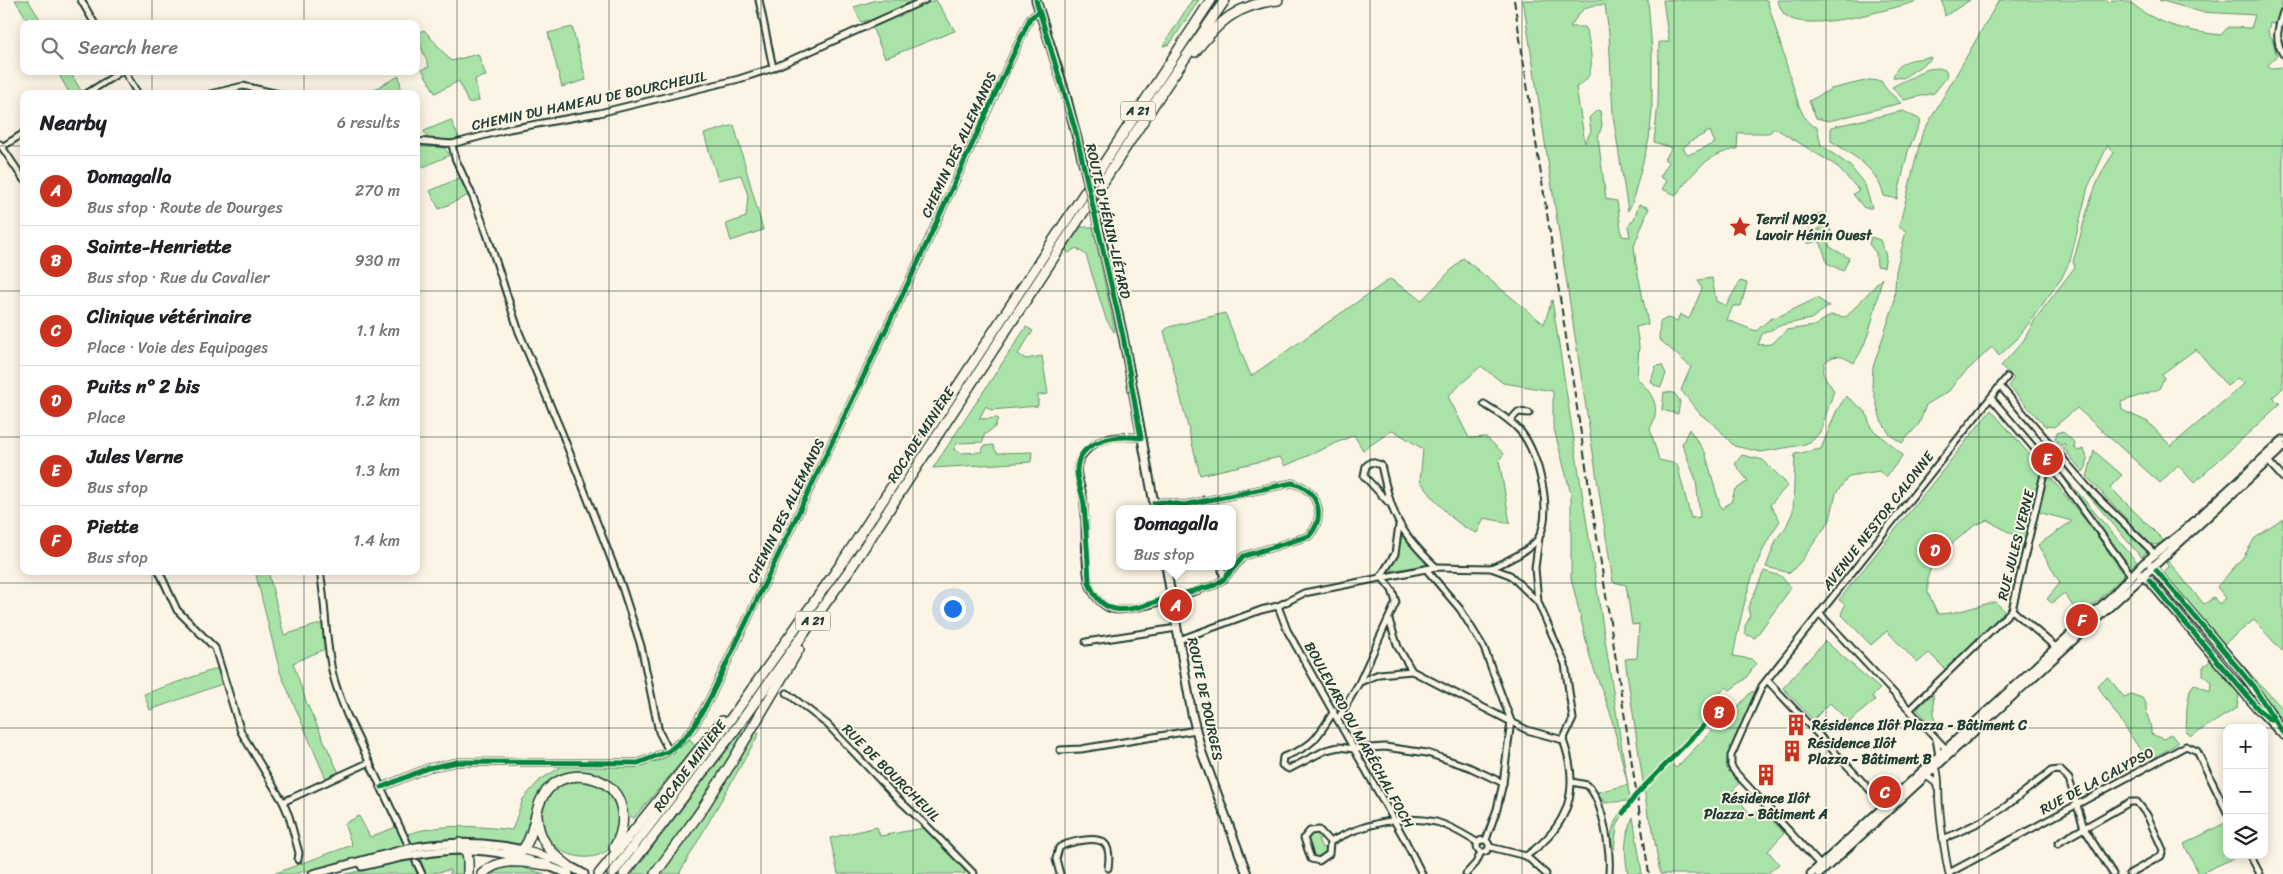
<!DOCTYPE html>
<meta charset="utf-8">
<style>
:root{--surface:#fff;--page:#f2f2f2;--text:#202124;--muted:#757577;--line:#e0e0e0;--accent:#c8321e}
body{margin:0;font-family:Sriracha,sans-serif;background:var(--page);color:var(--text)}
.controls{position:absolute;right:15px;bottom:15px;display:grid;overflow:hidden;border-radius:10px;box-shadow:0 2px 12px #0003}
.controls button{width:45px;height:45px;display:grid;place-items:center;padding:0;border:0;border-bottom:1px solid var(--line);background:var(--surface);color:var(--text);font:25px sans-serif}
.you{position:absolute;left:952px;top:608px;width:18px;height:18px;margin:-12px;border:4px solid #fff;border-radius:50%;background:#1a73e8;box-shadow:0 0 0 8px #1a73e833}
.badge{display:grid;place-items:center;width:32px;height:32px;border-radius:50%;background:var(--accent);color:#fff;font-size:16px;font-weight:700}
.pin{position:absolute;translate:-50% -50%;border:2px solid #fff;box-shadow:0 1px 5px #0006}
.popup{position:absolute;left:1116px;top:505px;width:120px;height:65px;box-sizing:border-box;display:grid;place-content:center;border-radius:10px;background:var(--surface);filter:drop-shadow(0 1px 4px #0005);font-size:16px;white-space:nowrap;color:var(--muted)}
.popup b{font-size:19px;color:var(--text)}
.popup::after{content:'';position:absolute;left:50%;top:100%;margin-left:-10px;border:10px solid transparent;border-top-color:var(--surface)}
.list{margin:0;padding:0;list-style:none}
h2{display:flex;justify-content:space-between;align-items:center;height:65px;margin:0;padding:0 20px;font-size:21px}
h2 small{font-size:16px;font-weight:400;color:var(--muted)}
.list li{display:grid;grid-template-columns:32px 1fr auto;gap:15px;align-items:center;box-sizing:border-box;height:70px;padding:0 20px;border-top:1px solid var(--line)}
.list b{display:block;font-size:19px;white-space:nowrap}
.list p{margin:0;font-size:16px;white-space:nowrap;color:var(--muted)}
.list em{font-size:16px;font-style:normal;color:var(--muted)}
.icon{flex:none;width:28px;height:28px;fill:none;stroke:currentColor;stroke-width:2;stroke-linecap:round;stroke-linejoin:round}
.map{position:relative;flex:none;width:2283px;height:874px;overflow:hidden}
.search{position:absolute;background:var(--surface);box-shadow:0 2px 12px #0003;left:20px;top:20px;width:400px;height:55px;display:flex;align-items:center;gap:12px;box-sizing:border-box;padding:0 18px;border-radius:10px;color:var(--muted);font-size:19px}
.panel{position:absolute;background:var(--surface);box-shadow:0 2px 12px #0003;left:20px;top:90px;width:400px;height:485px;border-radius:10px}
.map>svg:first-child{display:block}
.green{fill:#a9e3a8;stroke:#64906e;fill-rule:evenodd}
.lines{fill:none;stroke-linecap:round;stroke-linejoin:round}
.minor-casing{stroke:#1f3d34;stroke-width:9}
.tertiary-casing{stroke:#1f3d34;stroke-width:9}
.secondary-casing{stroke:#1f3d34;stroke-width:11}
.motorway-casing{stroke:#1f3d34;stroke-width:12}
.minor{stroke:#fcf5e5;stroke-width:5}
.tertiary{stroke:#fcf5e5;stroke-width:5.5}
.secondary{stroke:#fcf5e5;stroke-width:7}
.motorway{stroke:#fcf5e5;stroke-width:9}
.rail{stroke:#1f3d34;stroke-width:2;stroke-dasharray:8 4;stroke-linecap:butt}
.secondary-bridge-casing{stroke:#1f3d34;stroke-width:11;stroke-linecap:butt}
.secondary-bridge{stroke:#fcf5e5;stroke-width:7}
.cycleway-casing{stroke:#fcf5e5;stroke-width:8}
.cycleway{stroke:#00873e;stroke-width:5}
.grid{fill:none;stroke:#1f3d34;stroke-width:1;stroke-opacity:0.55}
.labels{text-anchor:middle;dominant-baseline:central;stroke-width:4;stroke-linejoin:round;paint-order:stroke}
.shield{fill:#fcf5e5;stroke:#617469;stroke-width:1}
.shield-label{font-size:12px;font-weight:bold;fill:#1f3d34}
.street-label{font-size:14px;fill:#1f3d34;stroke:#fcf5e5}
.poi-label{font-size:14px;font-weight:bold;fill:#1f3d34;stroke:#fcf5e5;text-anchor:start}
</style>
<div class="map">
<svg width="2283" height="874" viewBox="0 0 2283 874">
<rect width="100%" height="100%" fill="#fcf5e5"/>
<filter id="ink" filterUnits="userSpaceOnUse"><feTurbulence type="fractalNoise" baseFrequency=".02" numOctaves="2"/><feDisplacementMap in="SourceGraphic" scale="10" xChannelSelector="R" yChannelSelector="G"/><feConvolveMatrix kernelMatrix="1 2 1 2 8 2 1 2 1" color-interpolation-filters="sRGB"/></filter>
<g filter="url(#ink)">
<g class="green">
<polygon points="15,0 28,0 43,24 30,24"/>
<polygon points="876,0 915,0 918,7 936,0 955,31 885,58 869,20 861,22 854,7"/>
<polygon points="1192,0 1199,0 1170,44 1163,46"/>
<path d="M1523,0H1648L1652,51V111L1649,139L1632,203L1628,211L1613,116L1609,34L1605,5C1583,4 1581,11 1570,27H1585L1587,30C1590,51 1599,77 1576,87L1585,143L1591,131L1589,118L1597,110L1600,111L1602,125L1598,138L1606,199L1617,201L1622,236L1630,237L1628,226L1634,219L1639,204L1649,208L1634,246L1636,264L1648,324L1636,327L1639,346L1637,378C1653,395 1662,406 1650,429L1659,460L1677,464L1691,518L1700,517L1696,480L1682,444L1689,429L1705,452L1721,509L1731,502L1735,490L1748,481L1735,464L1742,455L1763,460L1788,485L1770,505L1780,521C1752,559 1742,611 1733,656L1751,659L1756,664L1745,679L1730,690L1726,687L1719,694L1725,702L1668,760L1676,768L1720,722L1722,724L1752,691L1757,694L1729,757L1727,768L1739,783L1732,792L1752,816L1761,808L1784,833L1768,851L1779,864L1767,874H1660L1652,824L1648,816L1625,659L1637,658L1639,624L1632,625L1626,585L1613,582Z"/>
<path d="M1663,0H1767L1799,106C1804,116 1806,124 1817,127L1821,145L1850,166L1865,185L1872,208H1864L1853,194L1859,190L1835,165L1775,128L1769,133H1738L1737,149C1705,155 1696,170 1676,195L1662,189L1667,181L1660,177L1669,162L1664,159L1672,148L1654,142L1658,103L1659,42H1669ZM1710,131L1715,143L1688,155L1683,148L1691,141Z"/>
<path d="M1777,0H1922C1896,7 1803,36 1784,14C1781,10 1779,4 1777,0Z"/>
<polygon points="1942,0 1970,0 1945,16"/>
<path d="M1999,0H2107L2110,3L2112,0C2136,0 2131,6 2150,16C2172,28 2196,32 2221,35L2228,27L2251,28L2255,15L2201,12L2159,0H2283L2277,25L2270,23L2268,32L2272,38L2277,56L2268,65L2271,68L2283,67V388L2273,397L2280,404L2194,483L2178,465L2160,483L2077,408L2054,427L2045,426L2009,386L2014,378L2001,366L2023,341L2036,318L2075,267L2073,262C2084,225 2091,184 2114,153L2108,145L2088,187L2070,261L2061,279L2017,339L1999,356L1992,347L1957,380L1949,391L1926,405L1919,424L1902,443L1890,435L1881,420L1872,386L1873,367L1894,304L1896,271L1906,231L1899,227L1922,134ZM2196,349L2227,386L2238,378L2244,384L2171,446L2148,422L2122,410L2121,402L2159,389L2164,378L2162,374Z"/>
<polygon points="572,27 586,80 562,87 548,33"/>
<polygon points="424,30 451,61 478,54 486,76 475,79 479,101 468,103 459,81 435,93 422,69 429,67 416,34"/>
<path d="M1931,57L1930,60L1903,78L1893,77C1900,58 1913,60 1931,57Z"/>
<polygon points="1938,68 1946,70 1947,77 1934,93 1904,100 1892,87 1928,69"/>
<polygon points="57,71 69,71 82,92 70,94"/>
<polygon points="399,76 402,94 367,94 367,93"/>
<polygon points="1869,80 1881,81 1886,89 1901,103 1829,121 1816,118 1809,101 1831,89"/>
<path d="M1903,111L1921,120L1908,151L1897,199L1884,196C1877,168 1854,156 1831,141V127Z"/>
<polygon points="451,120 459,138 447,141 428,140 424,131"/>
<polygon points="734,125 763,230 731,241 726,224 746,217 748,195 741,175 718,180 704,134"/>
<polygon points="416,144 443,147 450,155 419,169 416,164"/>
<polygon points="461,177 469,195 439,209 430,191"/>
<polygon points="1823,213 1823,224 1830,229 1833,236 1827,238 1830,247 1849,258 1843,271 1827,263 1821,243 1817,241 1807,244 1809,229 1820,230 1817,214"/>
<polygon points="1081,227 1093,227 1115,331 1114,332 1106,319 1086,255 1076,248 1069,253 1065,250"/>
<polygon points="1871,237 1880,240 1886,256 1884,267 1877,266 1876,253 1869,244"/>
<path d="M1463,258L1544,324L1552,300L1630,800L1617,826L1614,850C1607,836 1615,816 1627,804L1626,801L1604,803V798H1600L1597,792L1628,785L1610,712L1591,661L1571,578V494L1553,425V391L1503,383L1481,366L1448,396L1469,438L1486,437L1504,454L1499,460L1510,523L1484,518L1477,533C1452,524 1436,501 1420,481L1423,449L1393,430L1363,450L1354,435L1285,466L1280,457L1200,475L1164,331L1169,327L1225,313L1251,376L1390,279L1422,300Z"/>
<path d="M1712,278L1716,301L1726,306L1740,281L1747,283L1741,306H1733L1727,320L1756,331L1770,319L1782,315L1817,298L1829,306L1811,319L1782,325L1762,334L1758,345L1772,344L1786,330L1814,326L1831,315L1846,317L1882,278C1875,306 1871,339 1854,363C1842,356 1836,353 1825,362L1823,374L1834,391L1820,432L1812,441L1802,445L1761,452L1734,446L1718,428L1700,414L1681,390L1691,367L1659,339L1660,322L1667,318L1677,321L1680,314L1689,319L1702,289L1698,280Z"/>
<polygon points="1026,327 1033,331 1018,354 1026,359 1042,356 1048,394 1038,395 1038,406 991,410 986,406 979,419 998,418 995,427 984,435 983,442 957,443 954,450 961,453 981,452 984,446 993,445 997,453 1032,452 1031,462 933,468"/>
<polygon points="1662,365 1666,374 1661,387 1654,385 1651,381 1656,366"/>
<polygon points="1664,392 1674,393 1680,401 1678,414 1662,410"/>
<polygon points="1846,396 1866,412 1871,428 1903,455 1886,477 1879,471 1849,476 1836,493 1830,520 1802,560 1790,573 1766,567 1777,538 1786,527 1793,511 1795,454 1821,449 1836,412"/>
<path d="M1991,410L2043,470L2021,556L2014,555L2016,536L1987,520L1974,526L1934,558L1928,576V593L1938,614C1958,614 1976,605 1996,602L2005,612L1946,670L1929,653L1917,663L1887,631L1871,645L1841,614L1845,605L1839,600Z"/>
<path d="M2062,431L2075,443L2074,447L2078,451L2083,449C2088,456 2089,465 2083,472L2063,448L2066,446L2064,443L2061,446L2055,439L2057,433Z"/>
<polygon points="2044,439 2090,493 2148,551 2141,557 2042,441"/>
<path d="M2094,451L2122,475L2110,487L2164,541C2157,546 2153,546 2147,541L2087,477Z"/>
<polygon points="2051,461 2137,562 2129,569 2077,497 2049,463"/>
<polygon points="2049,476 2088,523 2124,574 2123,577 2080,617 2064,593 2052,603 2047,599 2060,583 2038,545 2072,521 2038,512 2044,479 2047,479"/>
<polygon points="2283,519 2283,649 2282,651 2254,620 2224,644 2163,572 2169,567 2166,563 2168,561 2204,604 2214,598 2219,604 2226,598 2217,587 2244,556 2255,538"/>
<polygon points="1401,534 1426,560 1427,562 1425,565 1389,571 1397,556"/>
<polygon points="255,571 268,571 284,635 323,623 325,649 293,663 307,704 339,773 326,779 280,672"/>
<polygon points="1764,571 1781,576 1791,588 1755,638 1745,634 1745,626 1750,617 1748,608"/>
<polygon points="1825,641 1880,689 1872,696 1875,700 1849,722 1830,703 1813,720 1783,688"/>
<polygon points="2211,660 2239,694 2237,708 2191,736 2186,732 2187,707 2190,690 2194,684 2210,692 2211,682 2203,675 2203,667"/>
<polygon points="2244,667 2283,709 2283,727 2265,696"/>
<polygon points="218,668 222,684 150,710 144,694"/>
<path d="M2108,677L2124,697L2131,694L2142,698L2146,703C2145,715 2152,722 2151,734L2164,739L2171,734L2178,743L2152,759L2145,757L2097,685Z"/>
<polygon points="1933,693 1935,730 1917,709"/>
<polygon points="756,731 759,734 679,874 661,874 701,818"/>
<path d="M741,732L743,734C714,783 683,829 648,874H632Z"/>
<path d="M690,739L695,746L634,818L626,814C625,801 623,790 610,782C577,763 544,774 532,811C528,823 529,839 520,846C482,838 449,837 412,843L408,834C442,823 477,826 512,830L523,799L540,780L564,765H639L661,760Z"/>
<path d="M585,781C590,783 597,785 602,788C623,802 622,830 609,849C580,874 521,838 548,796C551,791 560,784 566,782C571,780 579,781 585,781Z"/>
<polygon points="359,816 370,837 396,827 405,846 294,874 273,874 352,845 344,824"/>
<path d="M1633,817L1642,873L1643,874H1628C1624,853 1624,836 1633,817Z"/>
<polygon points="2225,823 2227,855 2241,855 2199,874 2184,844"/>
<polygon points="877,827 880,836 924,828 967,870 964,872 965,874 838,874 830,838"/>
<polygon points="1312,832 1321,835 1322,837 1318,839 1322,848 1326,847 1327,850 1317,860 1311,856 1306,838"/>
<polygon points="451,855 465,856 465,874 450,874 450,870 426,874 420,858"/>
<polygon points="412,860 417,874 345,874"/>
<polygon points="520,867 545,874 489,874 498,868"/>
</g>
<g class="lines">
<g class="minor-casing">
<g id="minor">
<polyline points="81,0 95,24"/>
<polyline points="759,0 773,68"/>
<path d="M2283,12C2278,28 2274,39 2283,54"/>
<polyline points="124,71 138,94"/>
<polyline points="86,94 122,71"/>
<polyline points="210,94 243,86 279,94"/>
<polyline points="416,141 452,144 509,129 599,113 739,79 773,68 925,0"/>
<polyline points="0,144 24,180"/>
<polyline points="452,144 455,158 473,197 487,234 519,332 562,433 622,587 641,646 659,732 669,751"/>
<polyline points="2,147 24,133"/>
<polyline points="2000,386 2089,489 2154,553"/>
<polyline points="1991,398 2060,478 2131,575"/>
<path d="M1484,404C1497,412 1511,420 1521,432C1539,454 1553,511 1539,537C1533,549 1504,563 1491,568"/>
<polyline points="1510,421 1518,412 1529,413"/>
<path d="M1141,438C1121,435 1096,436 1082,456C1072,469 1081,482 1083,496C1087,523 1083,559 1089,584C1092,594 1101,605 1111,609C1129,615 1194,591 1215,585L1224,579L1244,556L1309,536C1327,516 1318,489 1292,483L1184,505L1164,502L1154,503"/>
<polyline points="2267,460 2283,478"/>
<polyline points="1204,500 1206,509"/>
<path d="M1389,503L1364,476L1366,466L1371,462L1381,465C1392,516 1398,531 1436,567"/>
<polyline points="1539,538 1535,568 1538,602 1565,664 1573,719 1563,740"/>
<polyline points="1221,566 1224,579"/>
<polyline points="1426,569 1460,609 1484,648 1511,721 1503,783 1497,809 1486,840"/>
<polyline points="159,571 177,610 215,648 241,732 283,802 289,816 299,853 298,860"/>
<path d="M320,571C326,605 325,641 333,675C336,688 342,702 347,715L422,874"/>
<polyline points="1278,606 1287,630 1404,838 1422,874"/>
<polyline points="2012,610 2059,650"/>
<polyline points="1819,613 1946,749"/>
<path d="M1389,620L1398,647L1412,671L1527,730L1563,740C1581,789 1569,826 1526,856L1490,847"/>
<polyline points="1179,640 1261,610 1278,606 1304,593 1436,567 1491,568 1510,575 1538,602"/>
<polyline points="1086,642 1177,628"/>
<polyline points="1767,680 1887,808"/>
<polyline points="1360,682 1379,674 1412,671"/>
<polyline points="787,693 828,725 896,797 927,826 974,874"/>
<polyline points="1910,709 2012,610 2043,478 2051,467"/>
<path d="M1334,711C1317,738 1314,746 1283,757L1282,765L1289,769L1326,750L1339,747L1354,749L1385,747L1427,753L1469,767L1503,783"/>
<polyline points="1338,719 1359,683 1396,602 1392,590 1381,576 1395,554 1399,525"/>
<polyline points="1936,739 1939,756"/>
<polyline points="1060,750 1081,749 1196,730"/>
<path d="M1572,782L1587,785C1603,799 1611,853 1609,874"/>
<polyline points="382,787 428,768 458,762 638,763 669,751 683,739 693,728 710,698 920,258 1030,18 1039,12"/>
<polyline points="283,802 370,762"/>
<polyline points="1944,839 1982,821 2005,807 2051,771 2060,770 2069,779 2084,828 2113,874"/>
<circle cx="1483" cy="846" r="6"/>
<path d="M1330,842L1329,854L1319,861L1311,859L1304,838L1310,831L1319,830L1330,842C1360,825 1401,814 1436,822C1451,826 1465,835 1478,843"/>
<polyline points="2058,844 2063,840 2130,802 2137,802 2147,815 2163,850 2161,856 2129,874"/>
<polyline points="2250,855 2260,874"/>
<polyline points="1526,856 1546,874"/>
<polyline points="1822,867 1735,772 1731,766 1731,756 1762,686 2007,377"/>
<polyline points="1949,873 2186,746 2197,751 2227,812"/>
<path d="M1060,874L1056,859L1059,848C1065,843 1071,843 1078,841C1103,836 1112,842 1108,868"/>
<polyline points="1466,874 1476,863 1481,852"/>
</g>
</g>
<g class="tertiary-casing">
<g id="tertiary">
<path d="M1936,767C1940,779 1938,790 1939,803C1941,826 1944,851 1949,874"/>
<polyline points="1924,774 1936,783 1938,788"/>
</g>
</g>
<g class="secondary-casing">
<g id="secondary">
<polyline points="1036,0 1066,95 1081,154"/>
<polyline points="1099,228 1123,336 1155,509"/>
<polyline points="1166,566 1192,714 1202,753 1247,874"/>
<polyline points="2151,566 2242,672 2279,725"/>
<polyline points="2141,575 2151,583 2258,709 2283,735"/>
<path d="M417,847C473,838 534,845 584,874"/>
<path d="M420,854C461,847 490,849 530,860"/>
<polyline points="543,864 569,874"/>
<polyline points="362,866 401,857"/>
<polyline points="313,874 399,851"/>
<polyline points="1811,874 2110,598 2144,563 2185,530 2283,440"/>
<polyline points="1819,874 2283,447"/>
</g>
</g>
<g class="motorway-casing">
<g id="motorway">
<path d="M1195,52C1220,20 1237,5 1278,0"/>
<path d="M537,815C538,841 551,853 570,867"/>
<path d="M459,843C470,851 468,860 468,874"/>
<path d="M506,853L520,852C539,835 530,801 554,784C563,777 576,775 587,777C623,783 631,819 614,848"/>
<path d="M482,874C502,856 523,862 547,865"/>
<polyline points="599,874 722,721"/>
<polyline points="612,874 727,724 841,564 1211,0"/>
<polyline points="624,874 735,730 850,569 1166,86 1225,0"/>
<polyline points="655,874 701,811 732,762 799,649"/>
</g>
</g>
<use href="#minor" class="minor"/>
<use href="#tertiary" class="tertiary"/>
<use href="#secondary" class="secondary"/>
<use href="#motorway" class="motorway"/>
<polyline class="rail" points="1514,0 1649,874"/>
<g class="secondary-bridge-casing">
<g id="secondary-bridge">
<polyline points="1081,154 1099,228"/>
<polyline points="399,851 417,847"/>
<polyline points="401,857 420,854"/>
</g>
</g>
<use href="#secondary-bridge" class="secondary-bridge"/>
<g class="cycleway-casing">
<g id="cycleway">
<path d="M1036,0L1075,129L1123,336L1141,438C1118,435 1077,439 1077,471C1077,483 1083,494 1084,505C1086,531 1088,557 1089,583C1105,624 1135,608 1167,598C1183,593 1199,590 1215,585L1224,579L1244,556L1309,536C1327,516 1318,489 1292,483L1184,505L1164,502L1154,503"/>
<polyline points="2156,570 2253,686 2283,733"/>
<polyline points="2149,580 2258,709 2270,720"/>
<polyline points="382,787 428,768 458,762 638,763 669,751 683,739 693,728 710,698 920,258 1030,18 1039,12"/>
<polyline points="1623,813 1635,796 1714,715"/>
</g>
</g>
<use href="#cycleway" class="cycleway"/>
</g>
</g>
<path class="grid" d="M152,0V24M304,0V24M457,0V874M609,0V874M761,0V874M913,0V874M1065,0V874M1218,0V874M1370,0V874M1522,0V874M1674,0V874M1826,0V874M1979,0V874M2131,0V874M152,71V94M304,71V94M0,146H24M416,146H2283M0,291H24M416,291H2283M0,437H24M416,437H2283M152,571V874M304,571V874M0,583H2283M0,728H2227M2264,728H2283"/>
<defs>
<g id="sight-bare" transform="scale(1.725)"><path d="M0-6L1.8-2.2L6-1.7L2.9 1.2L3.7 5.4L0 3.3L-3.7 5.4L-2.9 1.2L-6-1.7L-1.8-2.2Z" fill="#c8321e" stroke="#fcf5e5" stroke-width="2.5" paint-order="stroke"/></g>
<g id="building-bare" transform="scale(1.725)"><path d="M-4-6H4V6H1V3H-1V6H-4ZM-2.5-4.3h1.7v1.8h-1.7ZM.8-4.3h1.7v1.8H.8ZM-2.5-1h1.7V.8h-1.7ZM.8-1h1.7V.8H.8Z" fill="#c8321e" stroke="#fcf5e5" stroke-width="2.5" paint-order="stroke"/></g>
</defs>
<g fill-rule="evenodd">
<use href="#sight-bare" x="1740" y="227"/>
<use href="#building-bare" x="1796" y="725"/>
<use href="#building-bare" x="1792" y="751"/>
<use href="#building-bare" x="1766" y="775"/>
</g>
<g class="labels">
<g class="shield">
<rect x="1120.5" y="101.5" width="35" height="19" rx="4"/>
<rect x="795.5" y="611.5" width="35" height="19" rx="4"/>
</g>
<g class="shield-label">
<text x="1138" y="111">A 21</text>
<text x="813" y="621">A 21</text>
</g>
<g class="street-label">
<text transform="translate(589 101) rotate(-12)">CHEMIN DU HAMEAU DE BOURCHEUIL</text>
<text transform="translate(959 145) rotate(-65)">CHEMIN DES ALLEMANDS</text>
<text transform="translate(1108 221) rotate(77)">ROUTE D'HÉNIN-LIÉTARD</text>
<text transform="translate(921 435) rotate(-57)">ROCADE MINIÈRE</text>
<text transform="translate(786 511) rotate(-64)">CHEMIN DES ALLEMANDS</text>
<text transform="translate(1878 521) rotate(-52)">AVENUE NESTOR CALONNE</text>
<text transform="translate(2016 545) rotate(-76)">RUE JULES VERNE</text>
<text transform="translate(1205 699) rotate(78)">ROUTE DE DOURGES</text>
<text transform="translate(1359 735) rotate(61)">BOULEVARD DU MARÉCHAL FOCH</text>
<text transform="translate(690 766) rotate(-53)">ROCADE MINIÈRE</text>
<text transform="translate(891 773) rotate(45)">RUE DE BOURCHEUIL</text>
<text transform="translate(2097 781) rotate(-28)">RUE DE LA CALYPSO</text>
</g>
<g class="poi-label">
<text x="1756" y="219">Terril №92,<tspan x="1756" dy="16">Lavoir Hénin Ouest</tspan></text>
<text x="1812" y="725">Résidence Ilôt Plazza - Bâtiment C</text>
<text x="1808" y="743">Résidence Ilôt<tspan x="1808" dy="16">Plazza - Bâtiment B</tspan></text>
<text x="1766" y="798" text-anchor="middle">Résidence Ilôt<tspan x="1766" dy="16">Plazza - Bâtiment A</tspan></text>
</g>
</g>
</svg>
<div class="controls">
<button>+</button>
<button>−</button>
<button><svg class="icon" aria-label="layers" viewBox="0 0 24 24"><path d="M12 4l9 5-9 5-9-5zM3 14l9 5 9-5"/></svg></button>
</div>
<div class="you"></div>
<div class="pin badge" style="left:1176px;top:605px">A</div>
<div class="popup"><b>Domagalla</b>Bus stop</div>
<div class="pin badge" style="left:1719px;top:712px">B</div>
<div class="pin badge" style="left:1885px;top:792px">C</div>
<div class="pin badge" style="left:1935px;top:550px">D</div>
<div class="pin badge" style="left:2047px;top:459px">E</div>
<div class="pin badge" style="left:2082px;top:620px">F</div>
<div class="search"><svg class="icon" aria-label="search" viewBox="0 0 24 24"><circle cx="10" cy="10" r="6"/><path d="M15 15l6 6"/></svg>Search here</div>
<section class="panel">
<h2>Nearby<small>6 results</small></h2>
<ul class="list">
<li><span class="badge">A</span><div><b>Domagalla</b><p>Bus stop · Route de Dourges</p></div><em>270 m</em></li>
<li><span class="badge">B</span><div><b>Sainte-Henriette</b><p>Bus stop · Rue du Cavalier</p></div><em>930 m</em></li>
<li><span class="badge">C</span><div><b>Clinique vétérinaire</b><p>Place · Voie des Equipages</p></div><em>1.1 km</em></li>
<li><span class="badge">D</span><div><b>Puits n° 2 bis</b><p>Place</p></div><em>1.2 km</em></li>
<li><span class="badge">E</span><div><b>Jules Verne</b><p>Bus stop</p></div><em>1.3 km</em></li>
<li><span class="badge">F</span><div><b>Piette</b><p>Bus stop</p></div><em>1.4 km</em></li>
</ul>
</section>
</div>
